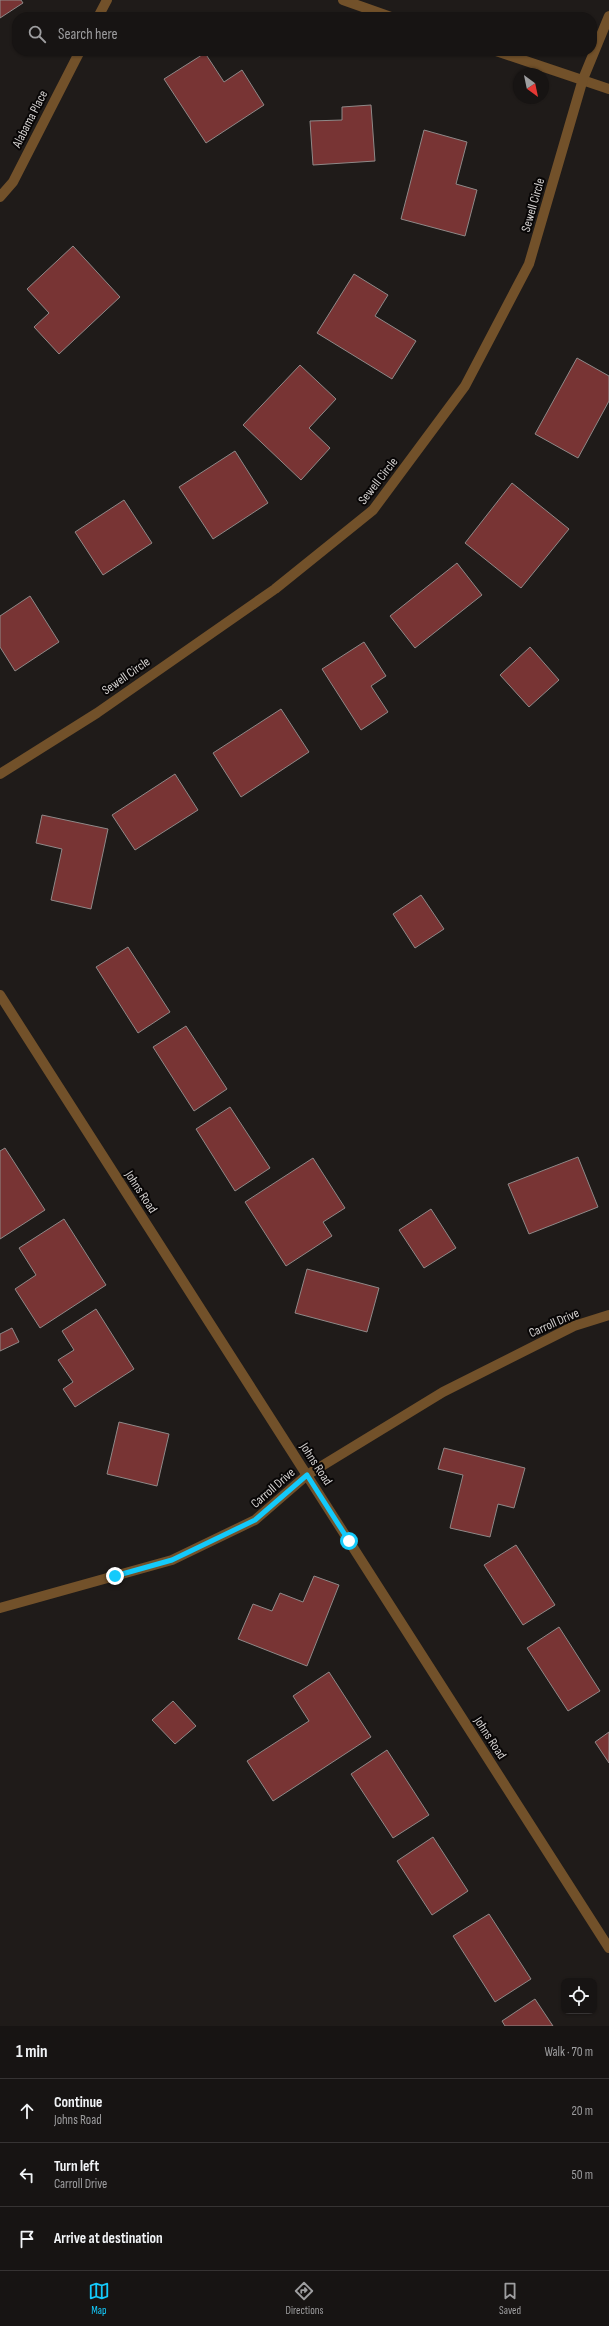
<!DOCTYPE html>
<meta charset="utf-8">
<style>
:root{--surface:#171413;--page:#201d1c;--text:#f1f3f6;--muted:#9e9ea0;--line:#363333;--accent:#14cafb}
body{margin:0;font-family:"Sofia Sans Condensed",sans-serif;background:var(--page);color:var(--text)}
.controls{position:absolute;right:12px;bottom:12px;display:grid;overflow:hidden;border-radius:8px;box-shadow:0 1px 3px #0004}
.controls button{width:36px;height:36px;display:grid;place-items:center;padding:0;border:0;border-bottom:1px solid var(--line);background:var(--surface);color:var(--text);font:20px sans-serif}
.compass{position:absolute;left:513px;top:68px;width:36px;height:36px;border-radius:50%;background:var(--surface);box-shadow:0 1px 3px #0004;rotate:147deg}
.stop{position:absolute;width:12px;height:12px;margin:-9px;border:3px solid #14cafb;border-radius:50%;background:#fff}
.stop.end{background:#14cafb;border-color:#fff;box-shadow:0 1px 4px #0008}
.list{margin:0;padding:0;list-style:none}
h2{display:flex;justify-content:space-between;align-items:center;height:52px;margin:0;padding:0 16px;font-size:17px}
h2 small{font-size:13px;font-weight:400;color:var(--muted)}
.list li{display:grid;grid-template-columns:26px 1fr auto;gap:12px;align-items:center;box-sizing:border-box;height:64px;padding:0 16px;border-top:1px solid var(--line)}
.list b{display:block;font-size:15px;white-space:nowrap}
.list p{margin:0;font-size:13px;white-space:nowrap;color:var(--muted)}
.list em{font-size:13px;font-style:normal;color:var(--muted)}
.icon{flex:none;width:22px;height:22px;fill:none;stroke:currentColor;stroke-width:2;stroke-linecap:round;stroke-linejoin:round}
.map{position:relative;flex:none;width:609px;height:2026px;overflow:hidden}
.search{position:absolute;background:var(--surface);box-shadow:0 1px 3px #0004;left:12px;right:12px;top:12px;height:44px;display:flex;align-items:center;gap:10px;box-sizing:border-box;padding:0 14px;border-radius:16px;color:var(--muted);font-size:15px}
.sheet{height:244px;background:var(--surface)}
nav{display:flex;justify-content:space-around;align-items:center;box-sizing:border-box;height:56px;border-top:1px solid var(--line);background:var(--surface);font-size:11px;color:var(--muted)}
nav a{display:grid;justify-items:center;gap:2px}
nav .on{color:var(--accent)}
.map>svg:first-child{display:block}
.building{fill:#783434;stroke:#8f8988}
.lines{fill:none;stroke-linecap:round;stroke-linejoin:round}
.minor{stroke:#72512a;stroke-width:10}
.route{stroke:#14cafb;stroke-width:5}
.labels{text-anchor:middle;dominant-baseline:central;stroke-width:4;stroke-linejoin:round;paint-order:stroke}
.street-label{font-size:13px;fill:#d3d0cf;stroke:#080606}
</style>
<div class="map">
<svg width="609" height="2026" viewBox="0 0 609 2026">
<rect width="100%" height="100%" fill="#1f1b19"/>
<g class="building">
<polygon points="0,0 21,0 23,3 0,18"/>
<polygon points="205,53 224,82 242,70 264,105 206,143 164,79"/>
<polygon points="371,105 375,161 313,165 310,121 342,120 342,107"/>
<polygon points="424,130 467,142 456,184 477,190 465,236 401,219"/>
<polygon points="73,246 120,297 59,354 34,327 49,313 27,289"/>
<polygon points="354,274 388,295 375,316 416,341 392,379 317,333"/>
<polygon points="577,358 609,376 609,401 578,458 535,434"/>
<polygon points="300,365 336,399 309,428 330,448 301,480 243,425"/>
<polygon points="235,451 268,503 213,539 179,487"/>
<polygon points="512,483 569,529 521,588 465,543"/>
<polygon points="124,500 152,543 103,575 75,532"/>
<polygon points="457,563 482,595 415,648 390,616"/>
<polygon points="30,596 59,642 15,671 0,647 0,616"/>
<polygon points="364,642 386,676 371,686 388,712 361,730 322,669"/>
<polygon points="530,647 559,680 529,707 500,675"/>
<polygon points="281,709 309,752 241,797 213,753"/>
<polygon points="175,774 198,810 135,850 112,815"/>
<polygon points="42,815 108,829 91,909 51,900 62,849 36,843"/>
<polygon points="421,895 444,929 415,948 393,914"/>
<polygon points="128,947 170,1012 138,1033 96,967"/>
<polygon points="186,1026 227,1089 194,1111 153,1047"/>
<polygon points="230,1107 270,1168 235,1191 196,1129"/>
<polygon points="5,1148 45,1210 0,1239 0,1151"/>
<polygon points="578,1157 598,1207 529,1234 508,1184"/>
<polygon points="313,1158 345,1208 323,1222 332,1236 286,1266 245,1202"/>
<polygon points="431,1209 456,1248 424,1268 399,1230"/>
<polygon points="64,1219 106,1285 40,1328 15,1289 36,1275 19,1248"/>
<polygon points="307,1269 379,1288 367,1332 295,1313"/>
<polygon points="96,1309 134,1369 75,1407 63,1389 73,1382 58,1360 74,1350 62,1331"/>
<polygon points="12,1328 19,1342 0,1351 0,1334"/>
<polygon points="119,1422 169,1434 157,1486 107,1474"/>
<polygon points="444,1448 525,1468 514,1508 498,1504 490,1537 450,1528 463,1475 438,1469"/>
<polygon points="516,1545 555,1605 523,1625 484,1565"/>
<polygon points="314,1576 339,1585 307,1666 238,1639 253,1604 272,1611 280,1593 303,1602"/>
<polygon points="559,1627 600,1691 568,1711 527,1648"/>
<polygon points="329,1672 371,1737 273,1801 247,1761 309,1721 293,1696"/>
<polygon points="173,1701 196,1726 175,1744 152,1720"/>
<polygon points="609,1732 609,1763 595,1742"/>
<polygon points="387,1750 429,1815 393,1838 351,1774"/>
<polygon points="433,1837 468,1891 432,1915 397,1861"/>
<polygon points="489,1914 531,1979 495,2002 453,1936"/>
<polygon points="535,1999 553,2026 505,2026 502,2021"/>
</g>
<g class="lines">
<g class="minor">
<polyline points="343,0 391,17"/>
<polyline points="98,17 107,0"/>
<polyline points="496,51 609,89"/>
<polyline points="0,197 13,182 80,51"/>
<polyline points="0,774 97,713 275,589 373,510 465,386 529,264 583,79 609,16"/>
<polyline points="0,995 609,1948"/>
<polyline points="0,1608 172,1560 255,1520 307,1475 443,1392 574,1326 609,1315"/>
</g>
</g>
<g class="lines">
<polyline class="route" points="115,1576 172,1560 255,1520 307,1475 349,1541"/>
</g>
<g class="labels">
<g class="street-label">
<text transform="translate(30 119) rotate(-63)">Alabama Place</text>
<text transform="translate(533 205) rotate(-74)">Sewell Circle</text>
<text transform="translate(378 481) rotate(-52)">Sewell Circle</text>
<text transform="translate(126 676) rotate(-35)">Sewell Circle</text>
<text transform="translate(141 1192) rotate(57)">Johns Road</text>
<text transform="translate(554 1323) rotate(-24)">Carroll Drive</text>
<text transform="translate(316 1464) rotate(57)">Johns Road</text>
<text transform="translate(273 1488) rotate(-41)">Carroll Drive</text>
<text transform="translate(490 1738) rotate(57)">Johns Road</text>
</g>
</g>
</svg>
<div class="controls">
<button><svg class="icon" aria-label="locate" viewBox="0 0 24 24"><circle cx="12" cy="12" r="6"/><path d="M12 2v4M12 18v4M2 12h4M18 12h4"/></svg></button>
</div>
<svg class="compass" viewBox="-18 -18 36 36"><path d="M0-13l5 13h-10z" fill="#e53935"/><path d="M0 13l5-13h-10z" fill="#9e9ea0"/></svg>
<div class="stop" style="left:349px;top:1541px"></div>
<div class="stop end" style="left:115px;top:1576px"></div>
<div class="search"><svg class="icon" aria-label="search" viewBox="0 0 24 24"><circle cx="10" cy="10" r="6"/><path d="M15 15l6 6"/></svg>Search here</div>
</div>
<section class="sheet">
<h2>1 min<small>Walk · 70 m</small></h2>
<ul class="list">
<li><svg class="icon" aria-label="ahead" viewBox="0 0 24 24"><path d="M12 20V5M6 11l6-6 6 6"/></svg><div><b>Continue</b><p>Johns Road</p></div><em>20 m</em></li>
<li><svg class="icon" aria-label="left" viewBox="0 0 24 24"><path d="M17 20v-9H6M10 6l-5 5 5 5"/></svg><div><b>Turn left</b><p>Carroll Drive</p></div><em>50 m</em></li>
<li><svg class="icon" aria-label="arrive" viewBox="0 0 24 24"><path d="M6 21V4h12l-3 4 3 4H6"/></svg><div><b>Arrive at destination</b></div></li>
</ul>
</section>
<nav>
<a class="on"><svg class="icon" aria-label="map" viewBox="0 0 24 24"><path d="M3 6l6-2 6 2 6-2v14l-6 2-6-2-6 2zM9 4v14M15 6v14"/></svg>Map</a>
<a><svg class="icon" aria-label="directions" viewBox="0 0 24 24"><path d="M12 3l9 9-9 9-9-9zM9 14v-3h6M13 9l2 2-2 2"/></svg>Directions</a>
<a><svg class="icon" aria-label="saved" viewBox="0 0 24 24"><path d="M7 4h10v16l-5-4-5 4z"/></svg>Saved</a>
</nav>
